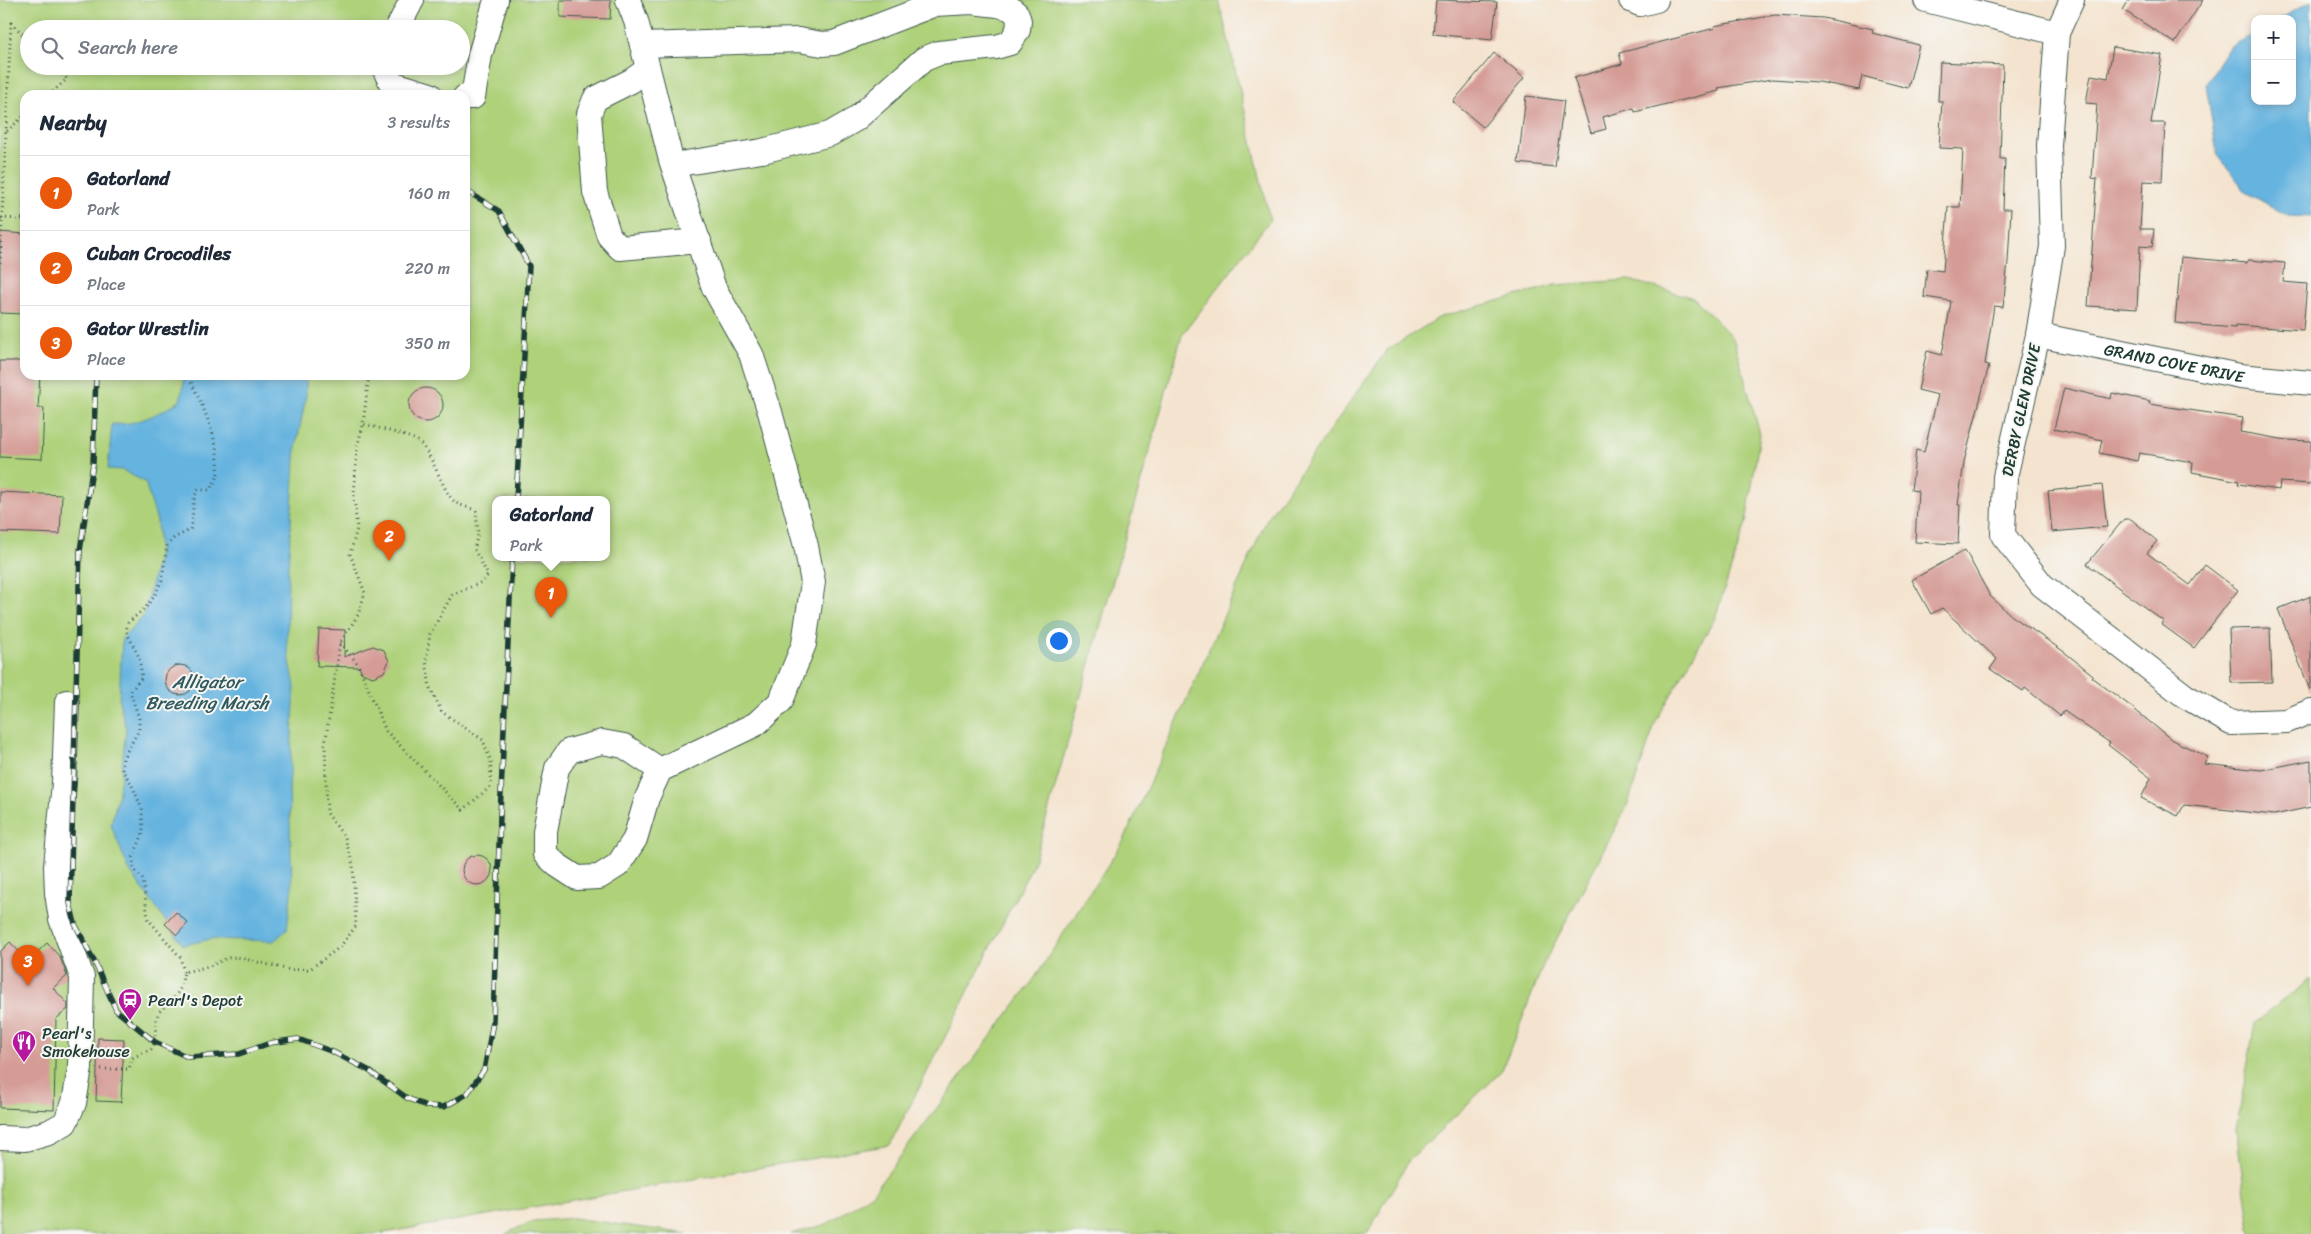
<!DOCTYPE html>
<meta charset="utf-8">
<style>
:root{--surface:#fff;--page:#f2f2f3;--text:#1f2937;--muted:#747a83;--line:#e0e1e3;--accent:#ea580c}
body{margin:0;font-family:Sriracha,sans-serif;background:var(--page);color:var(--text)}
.controls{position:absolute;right:15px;top:15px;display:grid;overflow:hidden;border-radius:10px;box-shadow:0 2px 8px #0003}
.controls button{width:45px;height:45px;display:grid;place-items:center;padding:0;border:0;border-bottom:1px solid var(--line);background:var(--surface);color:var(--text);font:25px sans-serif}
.you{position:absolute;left:1058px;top:640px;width:18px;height:18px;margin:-12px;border:4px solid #fff;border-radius:50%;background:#1a73e8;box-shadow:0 0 0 8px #1a73e833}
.badge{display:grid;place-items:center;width:32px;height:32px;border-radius:50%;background:var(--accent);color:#fff;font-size:16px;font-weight:700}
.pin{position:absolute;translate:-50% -41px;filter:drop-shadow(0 1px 2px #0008)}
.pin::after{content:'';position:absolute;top:26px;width:18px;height:15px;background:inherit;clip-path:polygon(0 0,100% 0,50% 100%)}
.popup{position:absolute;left:492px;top:496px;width:118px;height:65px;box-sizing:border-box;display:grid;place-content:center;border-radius:10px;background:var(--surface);filter:drop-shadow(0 1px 4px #0005);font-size:16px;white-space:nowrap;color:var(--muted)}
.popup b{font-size:19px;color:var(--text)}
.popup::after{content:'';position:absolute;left:50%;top:100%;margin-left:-10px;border:10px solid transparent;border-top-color:var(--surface)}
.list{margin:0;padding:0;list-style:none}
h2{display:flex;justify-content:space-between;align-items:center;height:65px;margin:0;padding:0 20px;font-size:21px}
h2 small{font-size:16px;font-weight:400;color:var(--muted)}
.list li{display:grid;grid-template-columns:32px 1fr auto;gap:15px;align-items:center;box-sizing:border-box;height:75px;padding:0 20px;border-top:1px solid var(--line)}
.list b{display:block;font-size:19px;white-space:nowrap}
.list p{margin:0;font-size:16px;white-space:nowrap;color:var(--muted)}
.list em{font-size:16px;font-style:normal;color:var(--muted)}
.icon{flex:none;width:28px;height:28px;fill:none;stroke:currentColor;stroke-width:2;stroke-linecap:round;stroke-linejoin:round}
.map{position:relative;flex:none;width:2311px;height:1234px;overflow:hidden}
.search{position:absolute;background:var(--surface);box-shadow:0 2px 8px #0003;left:20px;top:20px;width:450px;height:55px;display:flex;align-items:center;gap:12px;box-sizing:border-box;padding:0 18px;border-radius:28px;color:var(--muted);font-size:19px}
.panel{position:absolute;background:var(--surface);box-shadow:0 2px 8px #0003;left:20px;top:90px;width:450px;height:290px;border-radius:15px}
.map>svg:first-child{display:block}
.green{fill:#aed17a;stroke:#668757;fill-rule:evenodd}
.water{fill:#65b3df;stroke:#42788a}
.building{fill:#d59c96}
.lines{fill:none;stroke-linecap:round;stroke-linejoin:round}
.minor-casing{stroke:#3f564b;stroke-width:26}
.path{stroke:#3f564b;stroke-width:3;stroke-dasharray:1 4;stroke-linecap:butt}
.minor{stroke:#fff;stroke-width:24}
.rail-casing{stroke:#1f3d34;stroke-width:5.5}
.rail{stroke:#f6f6f2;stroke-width:4;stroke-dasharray:11;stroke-linecap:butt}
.labels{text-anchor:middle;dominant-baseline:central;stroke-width:4;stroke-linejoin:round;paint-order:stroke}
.street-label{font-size:16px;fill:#1f3d34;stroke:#f6f6f2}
.poi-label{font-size:16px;fill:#1f3d34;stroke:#f6f6f2;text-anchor:start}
.water-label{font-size:18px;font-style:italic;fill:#305a5f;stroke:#f6f6f2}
</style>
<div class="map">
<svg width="2311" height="1234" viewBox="0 0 2311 1234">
<rect width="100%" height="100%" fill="#f6f6f2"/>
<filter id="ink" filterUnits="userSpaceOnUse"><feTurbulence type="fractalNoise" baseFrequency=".02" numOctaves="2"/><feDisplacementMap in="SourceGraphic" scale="10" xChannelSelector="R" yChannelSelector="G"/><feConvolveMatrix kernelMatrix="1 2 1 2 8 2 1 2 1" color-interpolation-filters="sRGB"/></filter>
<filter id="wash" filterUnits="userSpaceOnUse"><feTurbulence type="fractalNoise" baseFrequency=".0096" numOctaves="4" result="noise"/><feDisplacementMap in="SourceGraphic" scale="20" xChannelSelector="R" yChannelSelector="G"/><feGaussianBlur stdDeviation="1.12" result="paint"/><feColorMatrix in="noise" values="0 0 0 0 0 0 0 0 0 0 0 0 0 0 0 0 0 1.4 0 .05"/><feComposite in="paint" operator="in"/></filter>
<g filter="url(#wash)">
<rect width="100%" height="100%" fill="#f4e4cf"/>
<g class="green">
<path d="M0,0H1219L1270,220L1182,335L1034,862L890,1145L378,1234H0ZM29,29H461V66H29ZM25,95H465V375H25ZM496,499H606V557H496Z"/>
<polygon points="1629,280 1694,298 1733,338 1760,434 1746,523 1715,618 1656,721 1627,806 1544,963 1502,1071 1409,1160 1367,1234 791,1234 827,1224 872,1194 1032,982 1124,840 1267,519 1387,350 1440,317 1555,285"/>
<polygon points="2311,979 2311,1234 2253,1234 2250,1229 2236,1130 2255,1023"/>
<polygon points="574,1218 687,1234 505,1234 533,1221"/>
</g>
<g class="water">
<polygon points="2311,1 2311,217 2288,216 2246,192 2217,154 2206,84 2229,47 2255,33 2255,101 2292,101 2292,19 2280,19"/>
<path d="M182,375H306V396L296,447L288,569L287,645L295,687L289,789L292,887L287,929L274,941L211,939L183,945L129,870L111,825L119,792L126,729L119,701L122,639L143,617L159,553L157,521L145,482L122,470L108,469L112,424C136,426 160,413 180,401L184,382Z"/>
</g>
<g id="blocks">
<g class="building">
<polygon points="560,0 611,0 610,19 560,17"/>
<polygon points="1436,0 1497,2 1492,40 1433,34"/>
<polygon points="2129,0 2203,0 2175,43 2123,10"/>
<polygon points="1775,15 1823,18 1873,29 1872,33 1919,45 1908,88 1862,76 1859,90 1819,82 1772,79 1718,88 1719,91 1635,112 1634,108 1603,117 1606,129 1591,133 1574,78 1622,64 1619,53 1715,28 1714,26"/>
<polygon points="2113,47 2162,55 2151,123 2165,123 2162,182 2143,181 2140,229 2154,229 2152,247 2140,246 2137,309 2088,306 2097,179 2092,178 2097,104 2086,103 2091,75 2108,78"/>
<polygon points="1494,53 1524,78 1483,127 1453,102"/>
<polygon points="1940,62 2003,65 2000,159 2005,159 2003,209 2011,209 2008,262 2003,307 1994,306 1985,364 1989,365 1964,462 1958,505 1960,505 1958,544 1915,542 1918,491 1911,490 1916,450 1924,452 1938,395 1918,390 1927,351 1942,355 1951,301 1924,297 1927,269 1943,271 1948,207 1960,207 1963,149 1939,148 1942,101 1938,101"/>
<polygon points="1526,96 1564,101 1555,167 1518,163"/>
<polygon points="0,232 25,234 25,314 0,313"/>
<polygon points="2181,257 2247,263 2248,260 2285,263 2283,282 2307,284 2303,330 2235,325 2235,328 2175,323"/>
<polygon points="0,361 25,361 25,375 40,375 38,408 44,408 42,459 0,457"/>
<polygon points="2064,388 2111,399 2112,393 2150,401 2149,404 2243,418 2240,432 2287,440 2311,441 2311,484 2280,482 2279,490 2238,484 2239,481 2192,472 2193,462 2139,453 2137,461 2099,453 2102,440 2054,429"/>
<circle cx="426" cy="405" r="17"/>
<polygon points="2102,485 2107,527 2052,532 2048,491"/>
<polygon points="0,492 62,495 60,534 0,532"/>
<polygon points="2124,519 2131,519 2157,541 2147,553 2190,585 2205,565 2238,590 2194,648 2161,624 2163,621 2087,564"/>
<polygon points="1965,550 1990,596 2012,616 2063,651 2093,675 2091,677 2129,705 2172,740 2208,757 2204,764 2261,770 2311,760 2311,807 2274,815 2184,805 2178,816 2141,798 2151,778 2108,745 2110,743 2064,711 2060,716 2025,688 2023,691 1990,669 1997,659 1942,608 1931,614 1912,580"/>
<polygon points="2311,596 2311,690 2310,690 2278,609"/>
<polygon points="2270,628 2272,682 2231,683 2229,629"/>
<polygon points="319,629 345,630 344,657 373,646 384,650 389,661 384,672 373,677 362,673 359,667 317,666"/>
<circle cx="180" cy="680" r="15"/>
<circle cx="477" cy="870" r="15"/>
<polygon points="176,912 188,923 177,935 165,924"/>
<polygon points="10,942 28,961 47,943 60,957 67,976 53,988 68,1004 68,1009 56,1019 54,1110 0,1108 0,952"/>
<polygon points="98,1038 124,1039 121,1102 96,1101"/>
</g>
</g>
</g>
<g filter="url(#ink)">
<use href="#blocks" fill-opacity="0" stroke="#3f564b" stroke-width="1"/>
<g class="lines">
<g class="minor-casing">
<g id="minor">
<polyline points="628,0 636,21 671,160 714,288 751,354 770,412 806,546 813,582 804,644 781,701 756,724 660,770 647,798 635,839 618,865 599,877 577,878 557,865 545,854 545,831 557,768 569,751 602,742 624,746 660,770"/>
<polyline points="1631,0 1640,4 1656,0"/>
<polyline points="1926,0 2057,33"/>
<polyline points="2072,0 2057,33 2049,145 2052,246 2038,335 2005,477 2003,535 2042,585 2185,696 2231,723 2287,721 2311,711"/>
<polyline points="397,29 412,0"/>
<polyline points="642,45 799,40 822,44 834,43 935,4 972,2 998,5 1010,8 1017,14 1019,21 1018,30 1010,43 996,47 939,53 924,59 856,119 830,134 762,151 673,165"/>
<polyline points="383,66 391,83 430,95"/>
<polyline points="648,69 631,81 595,99 589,114 595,192 609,236 620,248 699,241"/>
<polyline points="465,97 473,97 480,55 496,0"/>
<path id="s1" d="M2038,335L2240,376L2311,383"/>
<polyline points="0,1138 25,1139 49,1132 65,1123 74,1103 80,1068 82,977 61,919 57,893 56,866 64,783 67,702"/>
</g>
</g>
<g class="path">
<polyline points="49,95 67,79 55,66"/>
<polyline points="7,131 25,115"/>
<polyline points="1,218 25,219"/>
<polyline points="0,263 11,23 29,40"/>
<path d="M340,643L358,664L386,731L463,810L490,787L491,762L483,740L442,712L430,688L426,661L430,634L452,595L482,582L488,575L474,549L478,534L476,511C470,507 460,506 455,502C443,493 435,458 419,442C412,436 374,427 363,424"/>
<path d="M184,972L180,957L148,919L143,880L134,869L133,858L143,833L142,809L131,783L122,770L123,758L139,730V718L130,692L142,677L139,657L126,631L128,623L146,607L155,595L162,580L167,545L174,538L190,530C195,518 190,501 198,490H209C211,486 216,482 217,477C224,451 200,397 187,375"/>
<polyline points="101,1069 129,1069 132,1058 151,1049 155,1042 156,1020 159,1012 175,997 181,987 184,972 210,966 227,958 237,957 290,970 310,969 340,947 356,926 353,865 345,838 327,813 325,745 340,643 358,615 365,593 350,554 357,529 354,496 357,448 363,424 369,375"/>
</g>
<use href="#minor" class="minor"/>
<g class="rail-casing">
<g id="rail">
<polyline points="465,190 499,211 529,266 516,499"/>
<polyline points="96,375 93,463 80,551 70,903 75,924 95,963 116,1010 155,1042 188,1057 239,1054 270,1043 298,1039 333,1052 368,1070 407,1098 426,1106 444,1107 467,1094 484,1070 493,1022 500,815 512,557"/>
</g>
</g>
<use href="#rail" class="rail"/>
</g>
</g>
<defs>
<g id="station-pin" transform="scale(1.25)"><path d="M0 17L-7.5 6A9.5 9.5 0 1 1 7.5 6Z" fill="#b5179e" stroke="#f6f6f2"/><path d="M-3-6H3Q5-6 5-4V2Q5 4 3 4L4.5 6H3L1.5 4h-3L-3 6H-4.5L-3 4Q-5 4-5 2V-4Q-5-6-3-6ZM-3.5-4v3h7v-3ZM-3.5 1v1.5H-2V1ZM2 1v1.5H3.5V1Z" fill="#fff"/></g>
<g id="restaurant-pin" transform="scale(1.25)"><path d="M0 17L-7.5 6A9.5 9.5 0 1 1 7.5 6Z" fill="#b5179e" stroke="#f6f6f2"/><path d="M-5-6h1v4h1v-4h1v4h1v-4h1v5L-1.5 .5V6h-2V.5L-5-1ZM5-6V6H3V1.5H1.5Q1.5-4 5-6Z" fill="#fff"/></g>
</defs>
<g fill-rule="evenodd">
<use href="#station-pin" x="130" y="1000"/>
<use href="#restaurant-pin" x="24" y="1042"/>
</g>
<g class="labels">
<g class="street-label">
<text stroke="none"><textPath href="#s1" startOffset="139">GRAND COVE DRIVE</textPath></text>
<text transform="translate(2021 410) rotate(-78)">DERBY GLEN DRIVE</text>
</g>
<g class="poi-label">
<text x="148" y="1000">Pearl's Depot</text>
<text x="42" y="1033">Pearl's<tspan x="42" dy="18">Smokehouse</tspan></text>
</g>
<g class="water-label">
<text x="207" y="682">Alligator<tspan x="207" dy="21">Breeding Marsh</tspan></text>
</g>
</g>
</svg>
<div class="controls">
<button>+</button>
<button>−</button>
</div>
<div class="you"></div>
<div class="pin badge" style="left:551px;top:618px">1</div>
<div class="popup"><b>Gatorland</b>Park</div>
<div class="pin badge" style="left:389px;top:561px">2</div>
<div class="pin badge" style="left:28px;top:986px">3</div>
<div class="search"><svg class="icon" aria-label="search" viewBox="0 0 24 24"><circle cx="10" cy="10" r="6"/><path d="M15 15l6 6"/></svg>Search here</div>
<section class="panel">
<h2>Nearby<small>3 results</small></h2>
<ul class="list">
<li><span class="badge">1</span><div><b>Gatorland</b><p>Park</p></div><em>160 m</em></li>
<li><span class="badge">2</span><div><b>Cuban Crocodiles</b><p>Place</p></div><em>220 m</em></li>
<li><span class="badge">3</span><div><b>Gator Wrestlin</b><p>Place</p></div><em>350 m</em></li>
</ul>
</section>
</div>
